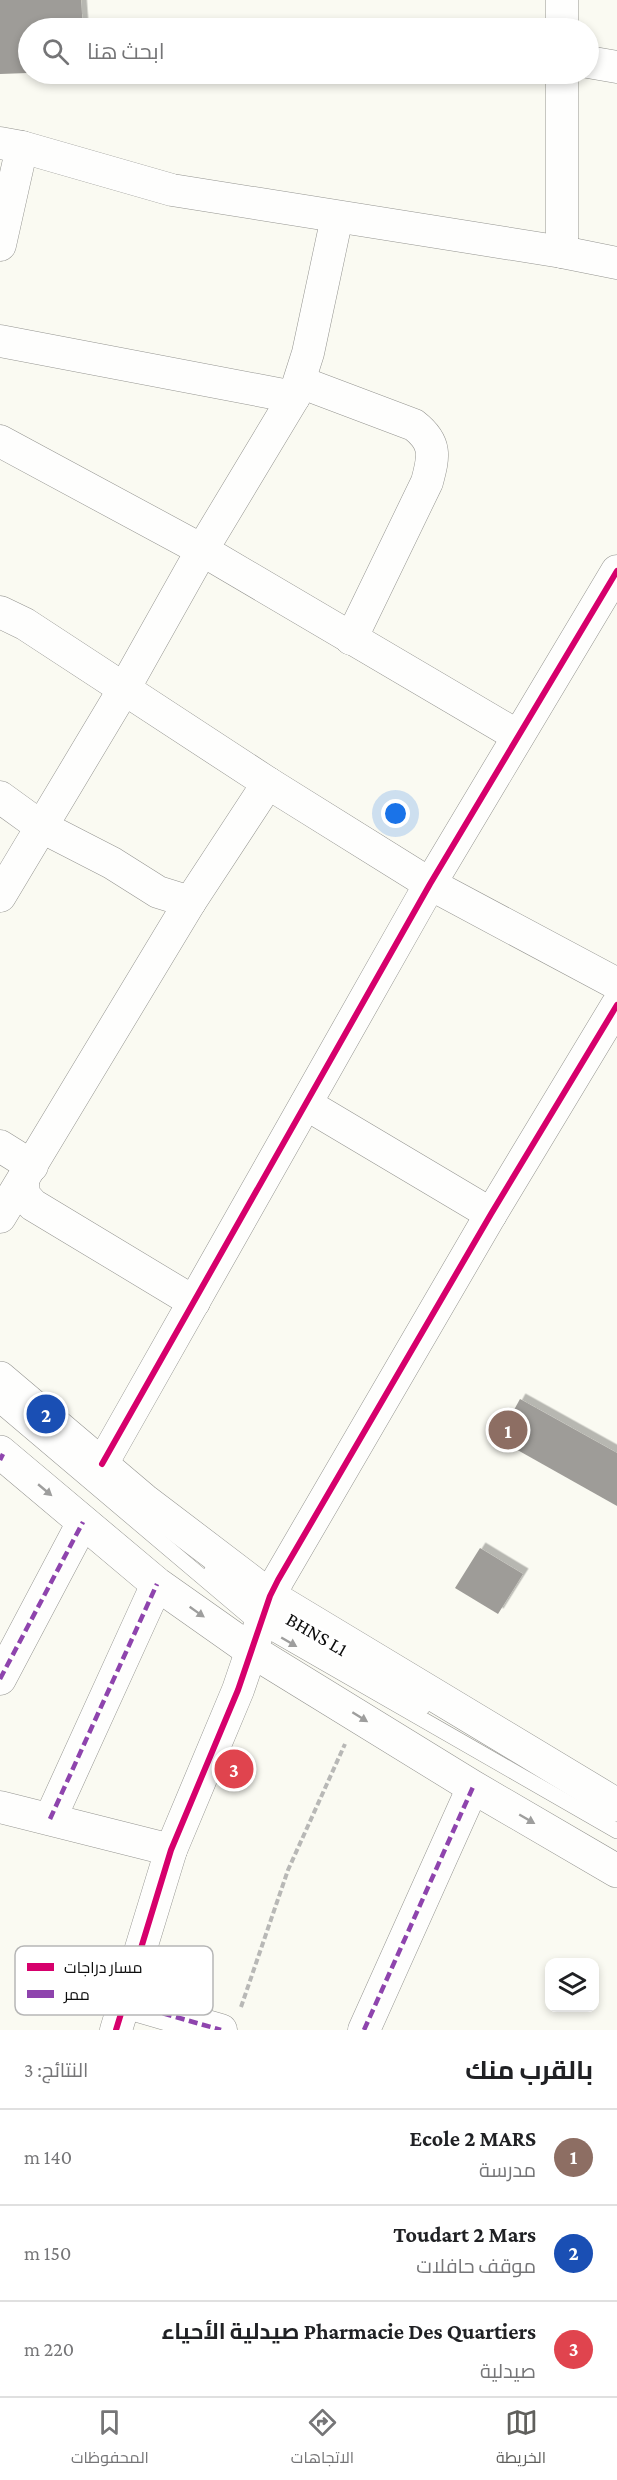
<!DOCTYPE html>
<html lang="ar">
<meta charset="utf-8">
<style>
:root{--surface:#fff;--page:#f2f2f2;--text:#202124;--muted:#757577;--line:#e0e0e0;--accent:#60605d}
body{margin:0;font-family:"Crimson Pro",Cairo,serif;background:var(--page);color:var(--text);direction:rtl}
.controls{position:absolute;right:18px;bottom:18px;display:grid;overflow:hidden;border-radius:12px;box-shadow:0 3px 9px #0003}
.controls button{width:54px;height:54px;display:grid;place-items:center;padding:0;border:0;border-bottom:2px solid var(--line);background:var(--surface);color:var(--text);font:30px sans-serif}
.you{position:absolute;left:396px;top:814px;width:21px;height:21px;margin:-15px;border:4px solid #fff;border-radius:50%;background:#1a73e8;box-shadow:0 0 0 9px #1a73e833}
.badge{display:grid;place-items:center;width:39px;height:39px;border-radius:50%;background:var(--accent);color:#fff;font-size:20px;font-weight:700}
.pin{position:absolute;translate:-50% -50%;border:3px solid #fff;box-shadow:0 2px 6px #0006}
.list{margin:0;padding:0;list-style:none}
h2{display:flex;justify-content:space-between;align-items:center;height:78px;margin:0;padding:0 24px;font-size:26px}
h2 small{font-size:20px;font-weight:400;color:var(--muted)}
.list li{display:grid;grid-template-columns:39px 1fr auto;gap:18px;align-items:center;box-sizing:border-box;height:96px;padding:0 24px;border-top:2px solid var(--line)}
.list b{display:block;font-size:22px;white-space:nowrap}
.list p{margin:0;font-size:20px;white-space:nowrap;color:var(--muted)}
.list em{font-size:20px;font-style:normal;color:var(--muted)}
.icon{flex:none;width:33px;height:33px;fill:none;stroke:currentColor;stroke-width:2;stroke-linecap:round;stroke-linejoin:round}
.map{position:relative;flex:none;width:617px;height:2030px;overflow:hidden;direction:ltr}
.search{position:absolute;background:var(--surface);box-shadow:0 3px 9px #0003;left:18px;right:18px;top:18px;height:66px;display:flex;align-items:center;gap:15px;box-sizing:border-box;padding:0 21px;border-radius:33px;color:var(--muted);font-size:22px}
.sheet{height:366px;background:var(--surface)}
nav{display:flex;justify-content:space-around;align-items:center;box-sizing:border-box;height:84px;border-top:2px solid var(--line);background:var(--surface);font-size:16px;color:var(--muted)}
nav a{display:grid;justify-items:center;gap:3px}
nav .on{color:var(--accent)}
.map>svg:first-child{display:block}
.building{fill:#9e9c98;filter:url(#shadow)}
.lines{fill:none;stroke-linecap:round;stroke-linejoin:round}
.service-casing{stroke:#949490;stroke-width:16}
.minor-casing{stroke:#949490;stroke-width:33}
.tertiary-casing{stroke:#949490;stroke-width:34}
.path{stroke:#b8b8b6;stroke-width:4;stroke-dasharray:6 3;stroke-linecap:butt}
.service{stroke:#fefefd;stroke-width:15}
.minor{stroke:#fefefd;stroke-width:32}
.tertiary{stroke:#fefefd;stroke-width:33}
.quiet{stroke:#8e44ad;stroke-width:4.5;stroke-dasharray:9 4.5;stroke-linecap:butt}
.cycleway-casing{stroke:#fff;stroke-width:10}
.cycleway{stroke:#d6006c;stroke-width:6}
.oneway{fill:#9e9e9d}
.labels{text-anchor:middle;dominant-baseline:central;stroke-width:6;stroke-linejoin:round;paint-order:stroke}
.street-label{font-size:20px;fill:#0d0d0d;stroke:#fff}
.key{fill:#fff;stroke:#b6b6b6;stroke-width:1.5}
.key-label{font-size:16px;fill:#0d0d0d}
</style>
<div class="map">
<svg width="617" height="2030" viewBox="0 0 617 2030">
<defs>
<filter id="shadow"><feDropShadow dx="5.5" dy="-5.5" stdDeviation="0" flood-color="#0004"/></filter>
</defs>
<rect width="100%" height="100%" fill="#fafaf2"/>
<g class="building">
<polygon points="0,0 81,0 83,28 28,28 28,73 0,74"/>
<polygon points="520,1399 617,1453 617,1506 498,1439"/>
<polygon points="480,1548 523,1574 498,1614 455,1588"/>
</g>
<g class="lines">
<g class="service-casing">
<g id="service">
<polyline points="0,1406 260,1626 617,1831"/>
<polyline points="211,1572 265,1613 423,1707"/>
</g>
</g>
<g class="minor-casing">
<g id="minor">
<polyline points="562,0 562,28"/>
<polyline points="588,62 617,67"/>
<polyline points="562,74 562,252"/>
<polyline points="0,143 22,147 172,190 562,252 617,263"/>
<polyline points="0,245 22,147"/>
<polyline points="0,341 294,397"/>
<path d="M300,382L414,425C437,443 434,456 427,482L351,639"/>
<polyline points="0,441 202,550 518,736"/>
<polyline points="0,612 25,624 268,783 430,884 617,984"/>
<polyline points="0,797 40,826 112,863 158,892 190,902"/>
<polyline points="0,896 124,689 202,550 294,397 308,353 337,217"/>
<polyline points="306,1104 491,1214"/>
<polyline points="0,1146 32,1166"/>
<polyline points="23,1181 24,1195 33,1205 194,1302"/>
<polyline points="0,1217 190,902 268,783"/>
<polyline points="102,1464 430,884 617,571"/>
<polyline points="0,1679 83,1522"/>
<polyline points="0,1807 171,1850"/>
<polyline points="50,1819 157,1584"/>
<polyline points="124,2002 221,2030"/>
<polyline points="116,2030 171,1850 238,1690 270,1596 278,1580 491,1214 617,1005"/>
<polyline points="364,2030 473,1787"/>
</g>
</g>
<g class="tertiary-casing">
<g id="tertiary">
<polyline points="0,1378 144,1500 270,1596 617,1805"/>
<polyline points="0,1452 157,1584 252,1651 473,1787 617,1871"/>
</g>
</g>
<polyline class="path" points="241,2007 288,1870 345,1744"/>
<use href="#service" class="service"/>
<use href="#minor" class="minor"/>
<use href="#tertiary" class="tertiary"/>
<g class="quiet">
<polyline points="0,1460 3,1454"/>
<polyline points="0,1679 83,1522"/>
<polyline points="50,1819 157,1584"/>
<polyline points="124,2002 221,2030"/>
<polyline points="364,2030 473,1787"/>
</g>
<g class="cycleway-casing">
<g id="cycleway">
<polyline points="102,1464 430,884 617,571"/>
<polyline points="116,2030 171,1850 238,1690 270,1596 278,1580 491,1214 617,1005"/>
</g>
</g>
<use href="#cycleway" class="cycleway"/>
</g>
<defs><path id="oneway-solid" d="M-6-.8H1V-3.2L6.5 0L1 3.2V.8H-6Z" transform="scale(1.5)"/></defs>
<g class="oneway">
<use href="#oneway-solid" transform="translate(45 1490) rotate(40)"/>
<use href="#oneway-solid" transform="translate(197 1612) rotate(35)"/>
<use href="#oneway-solid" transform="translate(289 1642) rotate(30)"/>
<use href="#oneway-solid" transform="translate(360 1717) rotate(32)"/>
<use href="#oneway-solid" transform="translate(527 1819) rotate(30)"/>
</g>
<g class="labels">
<g class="street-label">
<text transform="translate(317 1634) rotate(30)">BHNS L1</text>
</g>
</g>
<rect x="15" y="1946" width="198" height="69" rx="9" class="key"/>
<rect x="27" y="1963" width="27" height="8" fill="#d6006c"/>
<rect x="27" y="1990" width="27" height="8" fill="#8e44ad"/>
<g class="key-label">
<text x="64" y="1973">مسار دراجات</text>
<text x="64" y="2000">ممر</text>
</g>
</svg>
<div class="controls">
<button><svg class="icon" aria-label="layers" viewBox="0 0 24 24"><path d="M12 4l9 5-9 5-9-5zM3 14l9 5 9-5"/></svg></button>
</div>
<div class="you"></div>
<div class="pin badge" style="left:508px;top:1430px;background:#8d6e63">1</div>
<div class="pin badge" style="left:46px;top:1414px;background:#1a4fb4">2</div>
<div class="pin badge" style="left:234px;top:1769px;background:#e0444e">3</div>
<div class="search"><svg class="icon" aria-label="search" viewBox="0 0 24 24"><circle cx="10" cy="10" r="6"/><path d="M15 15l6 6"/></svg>ابحث هنا</div>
</div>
<section class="sheet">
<h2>بالقرب منك<small>النتائج: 3</small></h2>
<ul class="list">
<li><span class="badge" style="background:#8d6e63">1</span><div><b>Ecole 2 MARS</b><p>مدرسة</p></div><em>140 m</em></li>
<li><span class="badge" style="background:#1a4fb4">2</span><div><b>Toudart 2 Mars</b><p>موقف حافلات</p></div><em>150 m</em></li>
<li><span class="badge" style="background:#e0444e">3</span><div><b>Pharmacie Des Quartiers صيدلية الأحياء</b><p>صيدلية</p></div><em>220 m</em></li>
</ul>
</section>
<nav>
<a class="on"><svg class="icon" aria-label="map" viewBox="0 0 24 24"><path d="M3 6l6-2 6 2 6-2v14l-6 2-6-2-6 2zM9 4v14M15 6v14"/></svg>الخريطة</a>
<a><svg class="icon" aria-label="directions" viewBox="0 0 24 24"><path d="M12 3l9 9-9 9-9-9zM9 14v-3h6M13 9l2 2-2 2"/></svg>الاتجاهات</a>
<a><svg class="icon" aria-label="saved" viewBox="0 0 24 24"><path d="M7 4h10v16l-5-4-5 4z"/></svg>المحفوظات</a>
</nav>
